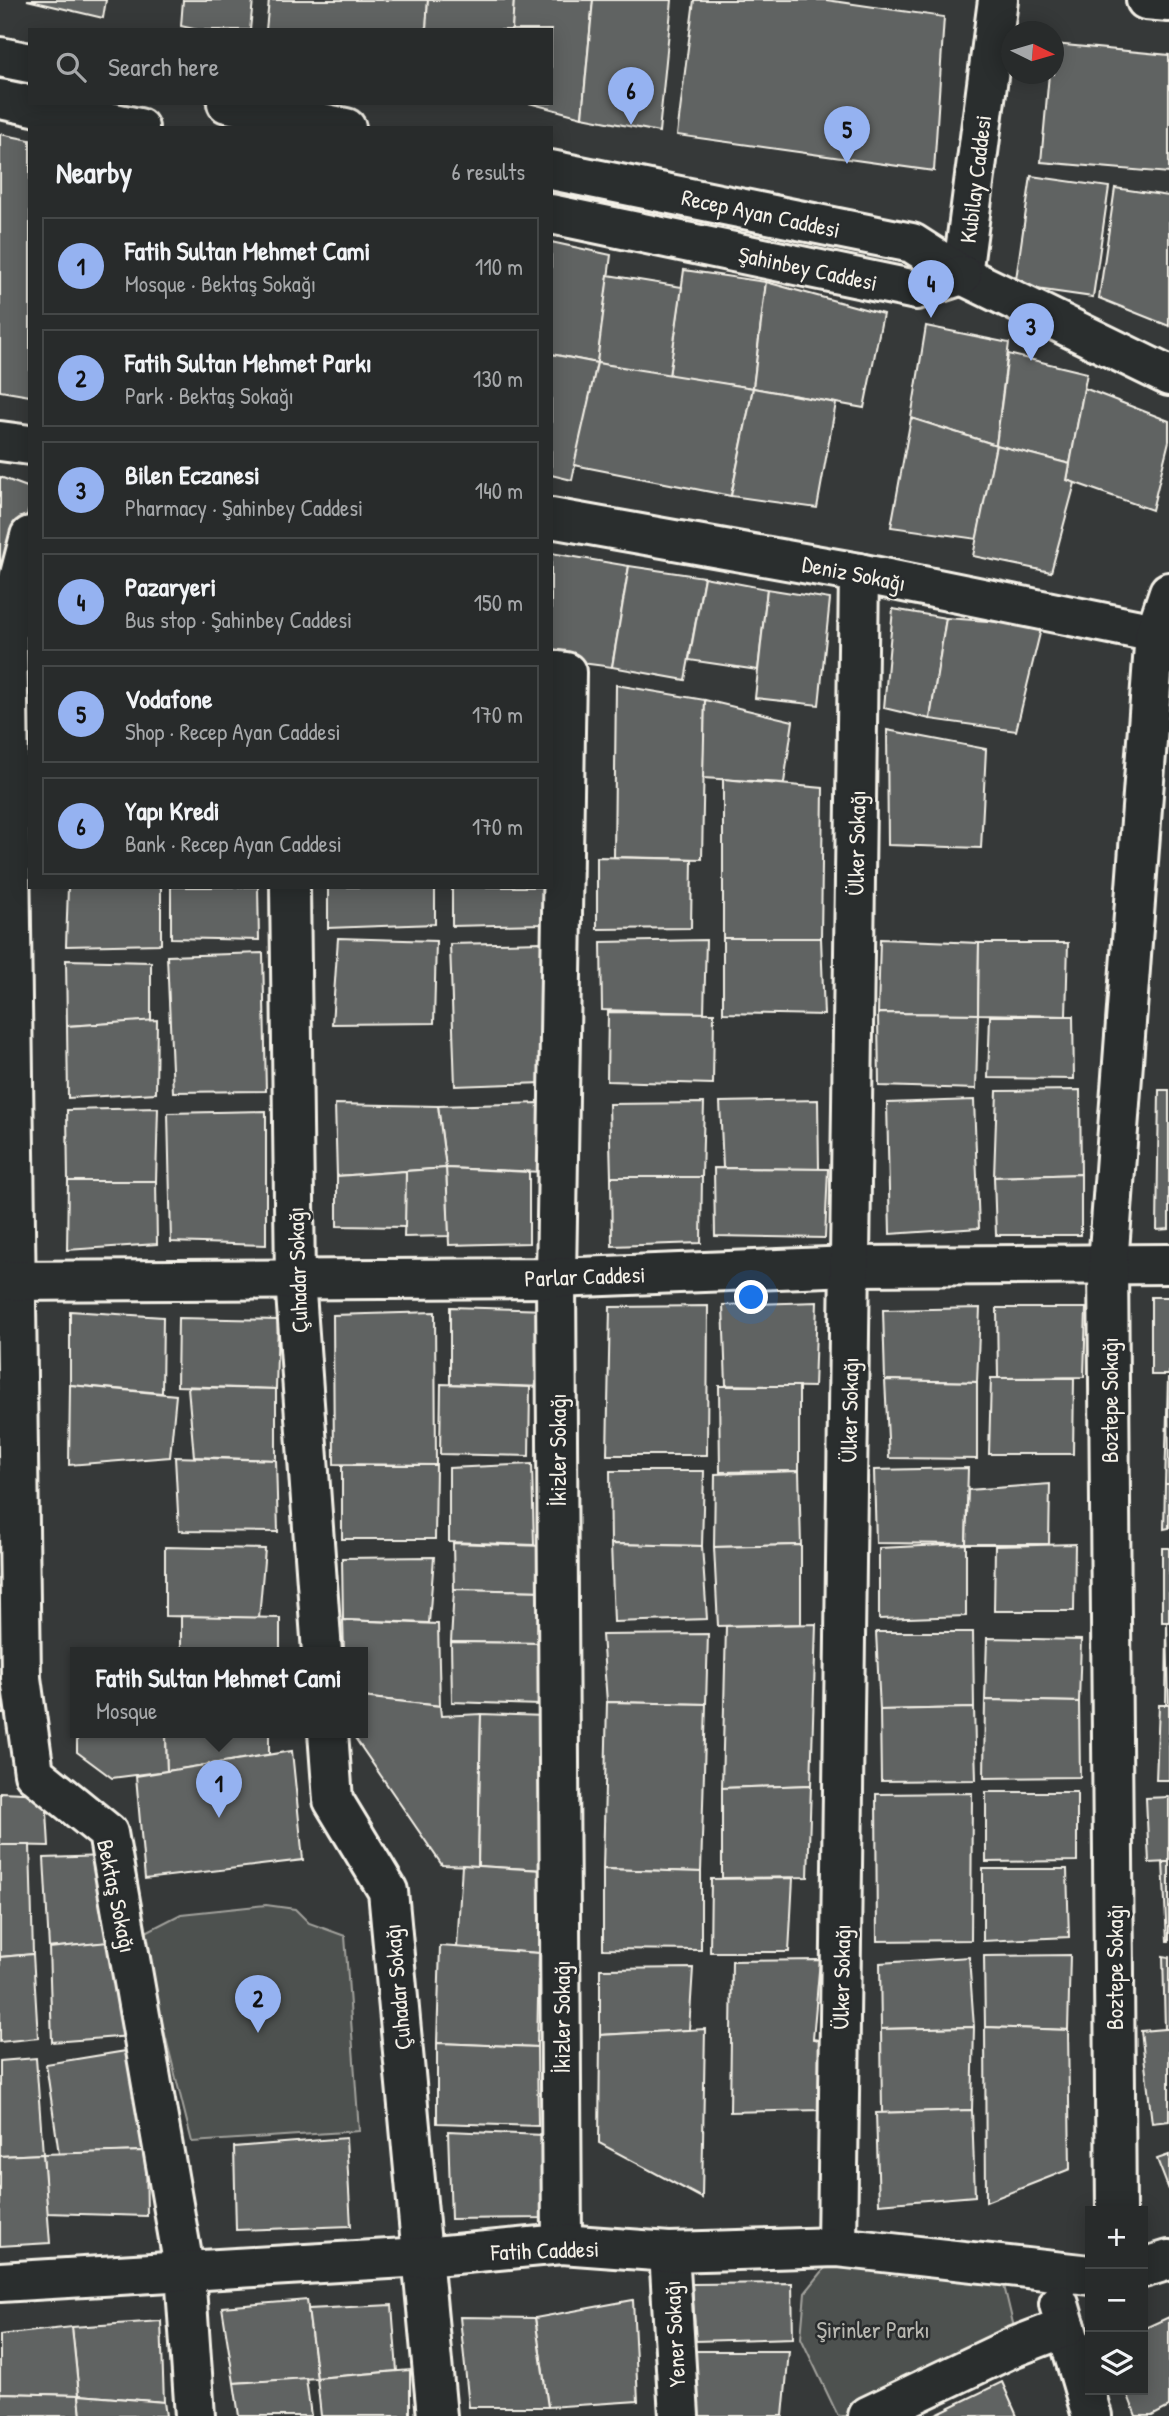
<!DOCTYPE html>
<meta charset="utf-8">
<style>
:root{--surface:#282b2b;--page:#303333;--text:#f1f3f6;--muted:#a5a7a9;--line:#444747;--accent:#95b2f1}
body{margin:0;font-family:"Patrick Hand",sans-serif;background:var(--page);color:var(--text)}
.controls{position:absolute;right:21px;bottom:21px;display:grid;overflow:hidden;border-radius:0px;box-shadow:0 4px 18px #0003}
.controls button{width:63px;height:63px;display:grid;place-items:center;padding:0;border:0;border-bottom:2px solid var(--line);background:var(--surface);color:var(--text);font:35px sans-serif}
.compass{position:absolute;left:1001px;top:21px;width:63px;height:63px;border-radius:50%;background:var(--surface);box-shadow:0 4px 18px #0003;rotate:95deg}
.you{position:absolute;left:752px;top:1298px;width:24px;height:24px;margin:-18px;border:5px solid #fff;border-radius:50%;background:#1a73e8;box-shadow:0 0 0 10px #1a73e833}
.badge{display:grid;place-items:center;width:46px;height:46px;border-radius:50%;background:var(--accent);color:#111;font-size:23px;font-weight:700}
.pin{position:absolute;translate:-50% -58px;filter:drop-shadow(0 2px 4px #0008)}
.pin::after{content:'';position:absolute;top:37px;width:24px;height:21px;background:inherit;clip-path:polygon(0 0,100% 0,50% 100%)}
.popup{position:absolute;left:70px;top:1647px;width:298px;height:91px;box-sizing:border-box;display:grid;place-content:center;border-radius:0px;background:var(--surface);filter:drop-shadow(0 2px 5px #0005);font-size:23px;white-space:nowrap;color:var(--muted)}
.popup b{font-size:26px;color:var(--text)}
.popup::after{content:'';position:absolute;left:50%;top:100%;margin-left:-14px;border:14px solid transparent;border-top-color:var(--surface)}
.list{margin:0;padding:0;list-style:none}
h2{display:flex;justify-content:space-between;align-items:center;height:91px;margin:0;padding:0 28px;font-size:30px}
h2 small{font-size:23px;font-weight:400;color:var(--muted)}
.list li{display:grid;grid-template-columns:46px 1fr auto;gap:21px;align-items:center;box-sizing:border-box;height:98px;margin:0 14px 14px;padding:0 14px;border:2px solid var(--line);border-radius:0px}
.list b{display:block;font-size:26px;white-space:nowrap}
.list p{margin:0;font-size:23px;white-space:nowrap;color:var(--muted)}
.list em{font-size:23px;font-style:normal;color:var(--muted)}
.icon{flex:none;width:38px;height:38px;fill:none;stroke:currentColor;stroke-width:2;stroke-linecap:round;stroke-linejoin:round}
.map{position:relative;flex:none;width:1169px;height:2416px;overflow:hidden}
.search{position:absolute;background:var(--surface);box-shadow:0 4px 18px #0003;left:28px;top:28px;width:525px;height:77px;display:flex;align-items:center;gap:18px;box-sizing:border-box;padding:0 24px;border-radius:0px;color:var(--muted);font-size:26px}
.panel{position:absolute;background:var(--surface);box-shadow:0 4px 18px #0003;left:28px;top:126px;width:525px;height:763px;border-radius:0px}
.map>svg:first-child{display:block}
.green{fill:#4e514f;stroke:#a1a19c;stroke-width:2}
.building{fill:#616362;stroke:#f4f1e8;stroke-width:2}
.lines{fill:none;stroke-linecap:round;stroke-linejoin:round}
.minor-casing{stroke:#f4f1e8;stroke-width:44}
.major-casing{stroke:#f4f1e8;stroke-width:44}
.minor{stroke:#2a2d2e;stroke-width:38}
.major{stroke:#2a2d2e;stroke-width:38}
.labels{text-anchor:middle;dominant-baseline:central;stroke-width:5;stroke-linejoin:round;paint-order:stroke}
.street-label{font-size:23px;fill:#f4f1e8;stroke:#2a2d2e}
.park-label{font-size:23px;fill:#bab9b2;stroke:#2a2d2e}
</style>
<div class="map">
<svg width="1169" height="2416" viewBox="0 0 1169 2416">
<rect width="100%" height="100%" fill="#363939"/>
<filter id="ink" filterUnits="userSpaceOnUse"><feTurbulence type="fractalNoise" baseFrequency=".0143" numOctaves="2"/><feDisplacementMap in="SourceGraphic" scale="14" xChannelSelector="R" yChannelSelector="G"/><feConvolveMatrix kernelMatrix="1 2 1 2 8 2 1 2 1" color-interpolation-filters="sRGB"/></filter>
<g filter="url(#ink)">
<g class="green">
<polygon points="266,1905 295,1909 309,1923 345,1936 359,2131 192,2142 140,1935 181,1914"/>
<polygon points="834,2257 1001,2273 1016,2336 847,2416 838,2416 801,2338 805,2293"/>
</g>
<g class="building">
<polygon points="27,0 106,0 103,18"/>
<polygon points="183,0 253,0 250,30 198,30 181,26"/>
<polygon points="269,0 428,0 426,30 266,30"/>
<polygon points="428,0 514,0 512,30 426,30"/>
<polygon points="514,0 593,0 582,117 529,103 551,103 551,30 512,30"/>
<polygon points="593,0 672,0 659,132 582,117"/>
<polygon points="694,0 826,0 944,17 934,171 677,135"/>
<polygon points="1054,44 1169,55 1169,173 1041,162 1049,74 1054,74"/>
<polygon points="0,134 30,140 30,396 0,391"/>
<polygon points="1031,176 1109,187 1093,297 1015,286"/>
<polygon points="1115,188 1169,196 1169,326 1099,298"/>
<polygon points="551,242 611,255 597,363 551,354"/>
<polygon points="684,270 766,282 753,388 669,376"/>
<polygon points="608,275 682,287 669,376 597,363"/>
<polygon points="766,282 883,314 864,408 753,388"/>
<polygon points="926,326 1009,343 996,445 911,418"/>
<polygon points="551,354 597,363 572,480 551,475"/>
<polygon points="1008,354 1087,373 1070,464 996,445"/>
<polygon points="597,363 753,388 731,496 574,465"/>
<polygon points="753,388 836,403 817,508 731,496"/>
<polygon points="1084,388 1169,421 1169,441 1152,510 1067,480"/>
<polygon points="911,418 996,445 977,539 891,527"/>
<polygon points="996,445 1070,464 1067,480 1075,483 1051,572 973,556"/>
<polygon points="0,477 30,488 30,506 0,596"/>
<polygon points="551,553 629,566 612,667 551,659"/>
<polygon points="629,566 704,577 685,680 612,667"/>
<polygon points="704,577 767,589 758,670 689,660"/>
<polygon points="767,589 830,599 819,705 755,698"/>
<polygon points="893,609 946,618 930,719 884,708"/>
<polygon points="946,618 1042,625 1016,731 930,719"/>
<polygon points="616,685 705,700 702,859 614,857"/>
<polygon points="705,700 793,721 784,783 703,778"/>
<polygon points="887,730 986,749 981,848 888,845"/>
<polygon points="723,779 823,788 821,938 723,938"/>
<polygon points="597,857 692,859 691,928 597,929"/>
<polygon points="68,887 161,887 161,944 66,946"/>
<polygon points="171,887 258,887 259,940 171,938"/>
<polygon points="328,887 435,887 435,924 328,928"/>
<polygon points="452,887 543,887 543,924 452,926"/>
<polygon points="338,938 436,941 434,1023 332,1024"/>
<polygon points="723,938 821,938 824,1015 723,1013"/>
<polygon points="880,939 979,943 978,1014 878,1013"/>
<polygon points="706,940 704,1013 602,1010 601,942"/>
<polygon points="542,942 543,1083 455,1086 450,944"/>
<polygon points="979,943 1068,943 1066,1016 978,1014"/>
<polygon points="263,953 266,1091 173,1092 167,956"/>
<polygon points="66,960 151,962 151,1021 67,1026"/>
<polygon points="608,1012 714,1013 713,1084 607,1081"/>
<polygon points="878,1013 978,1014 976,1089 879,1086"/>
<polygon points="990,1016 1073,1016 1074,1079 988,1078"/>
<polygon points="157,1020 156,1093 68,1098 67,1026"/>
<polygon points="1080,1090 1081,1174 994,1177 997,1091"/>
<polygon points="1159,1090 1169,1090 1169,1229 1157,1230"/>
<polygon points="818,1100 819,1169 723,1168 720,1102"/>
<polygon points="974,1100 979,1228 890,1234 887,1103"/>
<polygon points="540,1103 543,1172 446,1168 438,1106"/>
<polygon points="704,1103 702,1177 611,1177 609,1104"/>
<polygon points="335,1104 438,1106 446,1168 337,1176"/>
<polygon points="158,1108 156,1181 68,1181 67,1110"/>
<polygon points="266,1111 266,1245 171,1242 168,1113"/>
<polygon points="446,1168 529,1172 529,1243 449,1245"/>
<polygon points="446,1168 449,1236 404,1237 406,1171"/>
<polygon points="714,1168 828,1169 825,1238 715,1236"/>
<polygon points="406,1171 405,1227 337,1226 337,1176"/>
<polygon points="1081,1174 1081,1235 996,1235 994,1177"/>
<polygon points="611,1177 702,1177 701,1243 612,1246"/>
<polygon points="68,1181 156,1181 157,1244 67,1250"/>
<rect x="1151" y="1297" width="18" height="78"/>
<polygon points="817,1302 814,1387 726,1385 723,1305"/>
<polygon points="708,1306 707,1455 607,1455 610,1307"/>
<polygon points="450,1307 547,1310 544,1387 450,1384"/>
<polygon points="980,1308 977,1382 885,1380 883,1310"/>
<polygon points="997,1308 1086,1308 1084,1377 998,1378"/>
<polygon points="70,1311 163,1317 162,1393 70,1385"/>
<polygon points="435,1312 436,1465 334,1464 333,1315"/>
<polygon points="178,1318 278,1320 276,1389 177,1386"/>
<polygon points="1168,1377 1169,1484 1165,1484"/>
<polygon points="991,1378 1074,1378 1073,1454 989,1454"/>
<polygon points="885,1380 977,1382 977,1459 889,1458"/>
<polygon points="441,1384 530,1387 529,1456 440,1454"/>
<polygon points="70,1385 176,1395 170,1457 69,1465"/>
<polygon points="719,1386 799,1386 799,1471 720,1472"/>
<polygon points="188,1387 276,1389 276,1460 194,1457"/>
<polygon points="175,1457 276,1460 278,1532 179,1531"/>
<polygon points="532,1464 534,1545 449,1542 449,1468"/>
<polygon points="342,1465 436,1465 435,1539 342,1539"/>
<polygon points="968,1468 966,1544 876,1543 874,1470"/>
<polygon points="610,1471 704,1471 702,1546 611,1544"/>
<polygon points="799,1471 801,1545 714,1547 715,1474"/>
<polygon points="1050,1484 1049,1544 966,1544 968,1490"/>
<polygon points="1165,1484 1169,1484 1169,1528 1164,1529"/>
<polygon points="453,1543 544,1546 543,1591 454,1589"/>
<polygon points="611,1544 702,1546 707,1619 614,1622"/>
<polygon points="966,1544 966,1616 879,1619 879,1548"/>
<polygon points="1075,1544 1074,1611 994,1611 995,1546"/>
<polygon points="801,1545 801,1624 718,1626 714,1547"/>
<polygon points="165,1547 265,1549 259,1618 165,1616"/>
<rect x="1162" y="1548" width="7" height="74"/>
<polygon points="434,1557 429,1623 343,1620 342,1558"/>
<polygon points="454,1589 543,1591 542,1643 451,1642"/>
<polygon points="181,1616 280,1618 280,1652 181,1652"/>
<polygon points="0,1618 1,1618 3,1713 0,1713"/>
<polygon points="343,1620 438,1624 440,1706 362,1697 362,1652 344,1652"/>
<polygon points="1167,1623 1169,1705 1166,1705"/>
<polygon points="816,1624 811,1785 722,1788 726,1626"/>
<polygon points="876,1632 973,1632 974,1708 880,1710"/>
<polygon points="708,1634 706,1704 607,1702 602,1635"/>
<polygon points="987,1638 1081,1640 1079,1702 985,1700"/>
<polygon points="451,1642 542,1643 540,1705 452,1702"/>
<polygon points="362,1697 440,1706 441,1716 481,1714 478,1866 442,1865 351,1732 362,1732"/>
<polygon points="985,1700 1079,1702 1080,1777 984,1778"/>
<polygon points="607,1702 706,1704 701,1872 603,1869"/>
<polygon points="1159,1705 1169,1705 1169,1780 1156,1780"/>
<polygon points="974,1708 976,1780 881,1781 880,1710"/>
<polygon points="481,1714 546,1716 542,1870 478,1866"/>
<polygon points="77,1732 166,1732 167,1771 112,1778 77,1752"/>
<polygon points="166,1732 269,1732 269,1755 167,1771"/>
<polygon points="292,1751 303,1860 145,1879 136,1776"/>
<polygon points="811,1785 808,1877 722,1878 722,1788"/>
<polygon points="0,1792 46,1794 49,1846 0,1845"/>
<polygon points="986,1792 1077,1792 1077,1861 986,1862"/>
<polygon points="972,1793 971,1940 877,1941 876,1794"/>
<polygon points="1169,1797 1169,1862 1149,1863 1146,1798"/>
<polygon points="0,1845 30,1845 33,1954 0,1957"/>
<polygon points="104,1856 112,1942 49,1948 44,1858"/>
<polygon points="1163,1862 1169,1862 1169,1941 1167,1941"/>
<polygon points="462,1865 542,1870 539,1953 457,1948"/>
<polygon points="603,1869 701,1872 701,1950 603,1949"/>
<polygon points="983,1869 1067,1869 1069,1937 983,1941"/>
<polygon points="793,1878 789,1952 710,1952 711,1879"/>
<polygon points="118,1941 131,2036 52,2042 49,1948"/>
<polygon points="440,1946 539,1953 537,2047 437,2043"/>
<polygon points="33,1954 38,2038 0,2042 0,1957"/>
<polygon points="1070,1955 1068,2030 985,2027 984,1956"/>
<polygon points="1163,1956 1169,1957 1169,2029 1165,2029"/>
<polygon points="969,1957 974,2027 881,2029 880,1963"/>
<polygon points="820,1960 813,2039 825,2041 822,2110 730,2112 732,1961"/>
<polygon points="693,1968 689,2030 600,2035 600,1969"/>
<polygon points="974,2027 972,2110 882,2113 881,2029"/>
<polygon points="985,2027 1068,2030 1070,2169 986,2202"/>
<polygon points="705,2029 702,2198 599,2143 600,2035"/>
<polygon points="1165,2029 1169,2029 1169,2121 1152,2123 1141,2031"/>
<polygon points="437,2043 537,2047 538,2126 437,2123"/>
<polygon points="126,2051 146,2151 59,2154 46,2064"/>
<polygon points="36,2058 43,2154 0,2156 0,2061"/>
<polygon points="972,2110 975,2196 879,2204 876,2113"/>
<polygon points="448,2131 544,2135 543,2218 451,2219"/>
<polygon points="346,2138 351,2226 236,2230 234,2147"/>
<polygon points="146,2151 147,2216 47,2213 43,2154"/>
<polygon points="43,2154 50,2243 0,2246 0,2156"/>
<polygon points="1169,2155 1169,2190 1157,2159"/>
<polygon points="792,2283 793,2338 696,2341 692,2284"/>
<polygon points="307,2300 317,2378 234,2383 222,2307"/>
<polygon points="633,2300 638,2401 548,2407 535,2318"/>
<polygon points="392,2305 397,2371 317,2378 308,2309"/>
<polygon points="460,2317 535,2318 548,2407 469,2407"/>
<polygon points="1169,2317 1169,2407 1152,2416 1136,2416 1126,2390 1143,2390 1143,2329"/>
<polygon points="161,2321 164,2402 79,2395 72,2327"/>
<polygon points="72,2327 79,2395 0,2393 0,2335"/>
<polygon points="693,2351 789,2351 783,2416 694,2416"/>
<polygon points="410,2370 410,2416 321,2416 317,2378"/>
<polygon points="306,2378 311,2416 239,2416 234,2383"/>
<polygon points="1002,2382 1017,2416 932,2416"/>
<polygon points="0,2393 79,2395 81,2416 0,2416"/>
<polygon points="79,2395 164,2402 166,2416 81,2416"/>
</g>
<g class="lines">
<g class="minor-casing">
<g id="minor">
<polyline points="1146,0 1169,2"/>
<polyline points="962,275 998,0"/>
<polyline points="0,441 30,445"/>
<polyline points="551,518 859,573 1155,633"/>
<polyline points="30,536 7,625 21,1678 34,1773 108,1833 185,2273 195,2416"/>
<polyline points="551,670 566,672 556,1278 562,2244"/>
<polyline points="290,887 295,1279 322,1652"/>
<polyline points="0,1281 556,1278 851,1266 1169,1264"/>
<polyline points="328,1732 333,1800 388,1891 437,2416"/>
<polyline points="1116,2211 1108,1264 1155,633 1169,592"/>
<polyline points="837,2247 859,573"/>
<polyline points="669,2252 679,2416"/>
<polyline points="1143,2268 1169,2260"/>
<polyline points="0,2282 423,2257 562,2244 669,2252 837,2247 1090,2275"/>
<polyline points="1059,2304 1092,2416"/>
<polyline points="868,2416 1009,2349 1066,2327"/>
</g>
</g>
<g class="major-casing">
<g id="major">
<polyline points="0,57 30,63"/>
<polyline points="0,99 139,128"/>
<polyline points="227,103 346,128"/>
<polyline points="551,170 912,243 962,275 1169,376"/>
<polyline points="551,214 916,290 962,275"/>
</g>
</g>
<use href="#minor" class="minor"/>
<use href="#major" class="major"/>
</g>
</g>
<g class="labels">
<g class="street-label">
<text transform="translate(975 179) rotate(-83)">Kubilay Caddesi</text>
<text transform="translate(761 213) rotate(12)">Recep Ayan Caddesi</text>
<text transform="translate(808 268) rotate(12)">Şahinbey Caddesi</text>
<text transform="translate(854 573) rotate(11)">Deniz Sokağı</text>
<text transform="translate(856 843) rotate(-89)">Ülker Sokağı</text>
<text transform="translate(297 1270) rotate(-92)">Çuhadar Sokağı</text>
<text transform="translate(585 1276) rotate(-2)">Parlar Caddesi</text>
<text transform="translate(1109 1400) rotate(-90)">Boztepe Sokağı</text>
<text transform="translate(849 1410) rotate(-89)">Ülker Sokağı</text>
<text transform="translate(557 1450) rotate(-90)">İkizler Sokağı</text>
<text transform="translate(117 1896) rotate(78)">Bektaş Sokağı</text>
<text transform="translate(1114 1967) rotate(-90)">Boztepe Sokağı</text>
<text transform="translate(841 1977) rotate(-89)">Ülker Sokağı</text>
<text transform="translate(397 1987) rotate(-95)">Çuhadar Sokağı</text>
<text transform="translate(561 2017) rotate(-90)">İkizler Sokağı</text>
<text transform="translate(545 2250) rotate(-2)">Fatih Caddesi</text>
<text transform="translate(674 2334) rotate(-93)">Yener Sokağı</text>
</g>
<g class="park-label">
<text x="873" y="2329">Şirinler Parkı</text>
</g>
</g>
</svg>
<div class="controls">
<button>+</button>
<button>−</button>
<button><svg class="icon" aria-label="layers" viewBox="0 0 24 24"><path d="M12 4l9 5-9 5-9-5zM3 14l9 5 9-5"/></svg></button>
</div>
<svg class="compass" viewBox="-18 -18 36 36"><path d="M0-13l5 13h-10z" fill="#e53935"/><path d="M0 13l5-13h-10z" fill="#a5a7a9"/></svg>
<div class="you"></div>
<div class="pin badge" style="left:219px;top:1818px">1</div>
<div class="popup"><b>Fatih Sultan Mehmet Cami</b>Mosque</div>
<div class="pin badge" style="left:258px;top:2033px">2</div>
<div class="pin badge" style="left:1031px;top:361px">3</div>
<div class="pin badge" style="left:931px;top:318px">4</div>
<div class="pin badge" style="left:847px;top:164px">5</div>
<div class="pin badge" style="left:631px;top:125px">6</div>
<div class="search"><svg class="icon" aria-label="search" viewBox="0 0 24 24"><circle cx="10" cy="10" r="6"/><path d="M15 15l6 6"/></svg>Search here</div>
<section class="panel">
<h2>Nearby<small>6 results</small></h2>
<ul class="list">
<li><span class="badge">1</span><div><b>Fatih Sultan Mehmet Cami</b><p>Mosque · Bektaş Sokağı</p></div><em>110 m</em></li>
<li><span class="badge">2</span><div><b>Fatih Sultan Mehmet Parkı</b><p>Park · Bektaş Sokağı</p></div><em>130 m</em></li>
<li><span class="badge">3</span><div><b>Bilen Eczanesi</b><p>Pharmacy · Şahinbey Caddesi</p></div><em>140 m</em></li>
<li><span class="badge">4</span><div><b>Pazaryeri</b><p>Bus stop · Şahinbey Caddesi</p></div><em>150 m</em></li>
<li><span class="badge">5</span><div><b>Vodafone</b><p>Shop · Recep Ayan Caddesi</p></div><em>170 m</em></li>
<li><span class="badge">6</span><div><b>Yapı Kredi</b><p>Bank · Recep Ayan Caddesi</p></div><em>170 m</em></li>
</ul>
</section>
</div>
